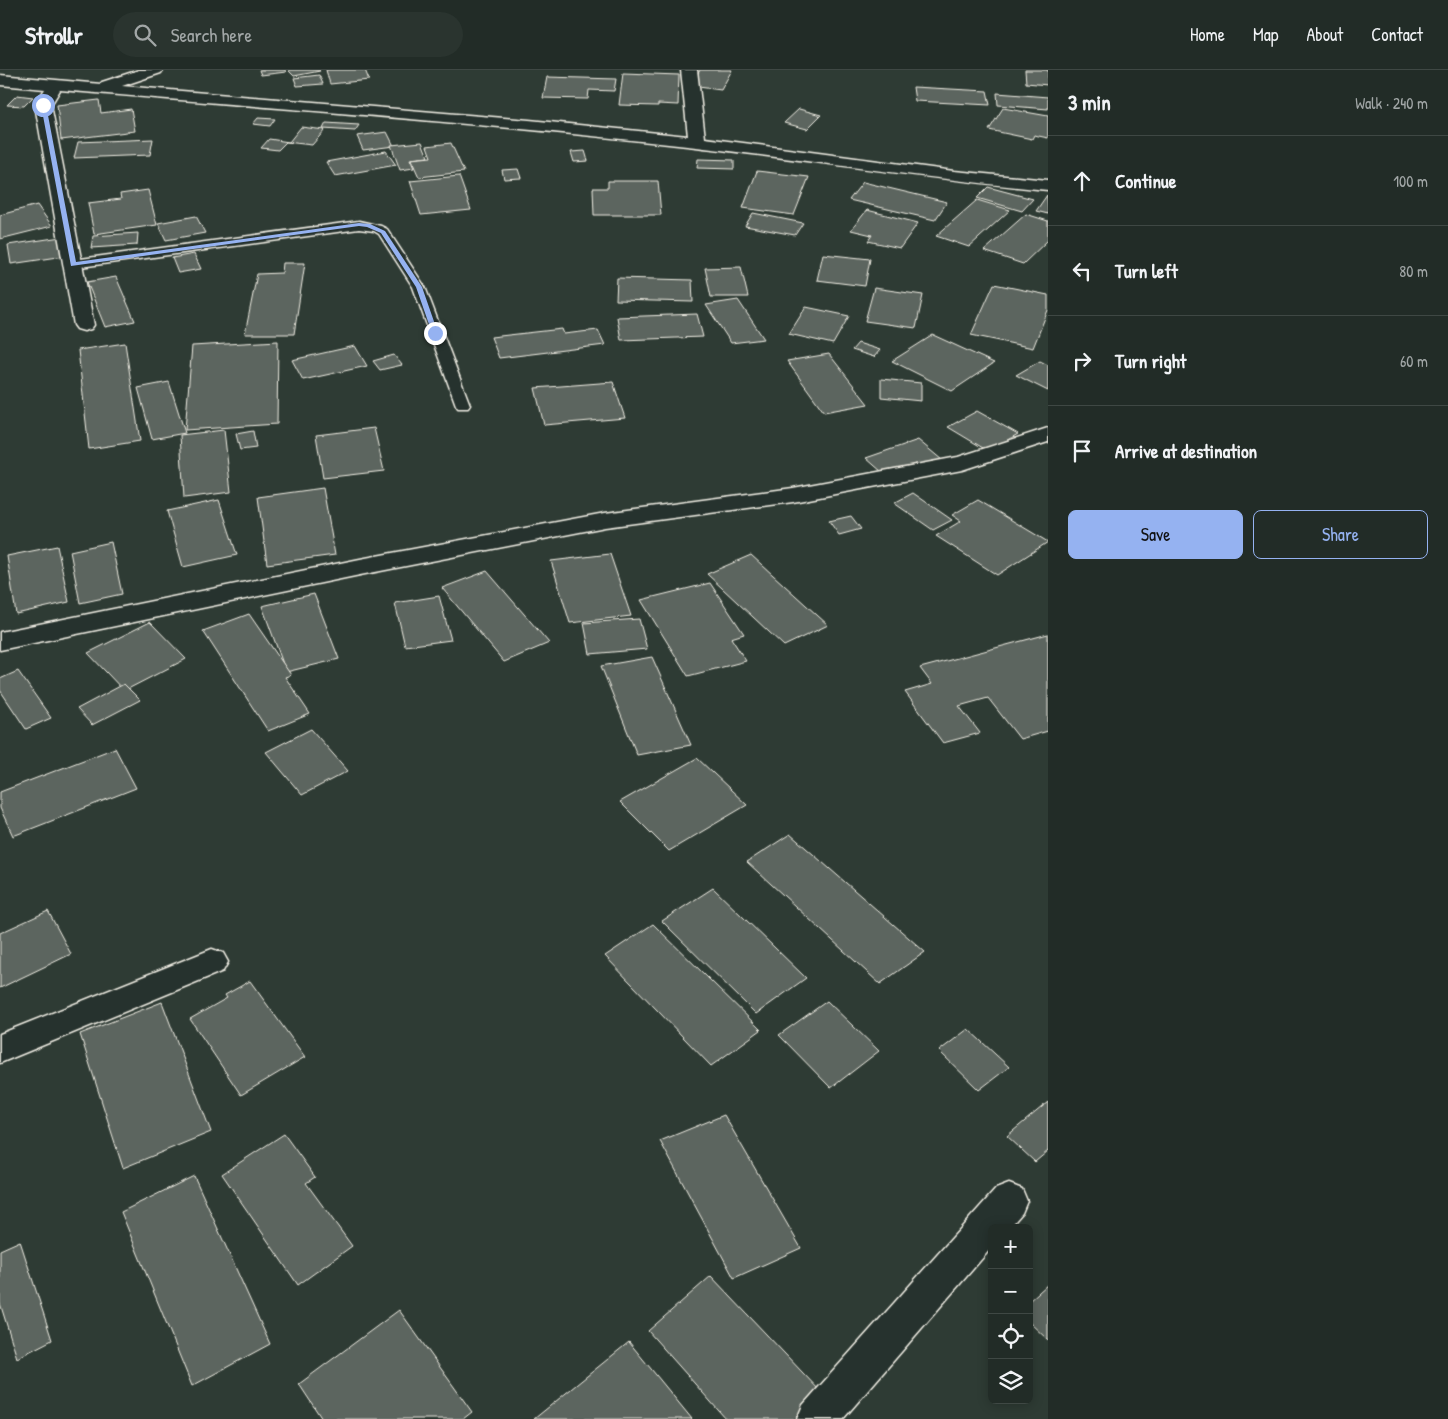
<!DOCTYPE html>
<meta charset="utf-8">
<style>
:root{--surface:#222c27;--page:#2a342f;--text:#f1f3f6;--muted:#a2a7a7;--line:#3f4844;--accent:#95b2f1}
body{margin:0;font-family:"Patrick Hand",sans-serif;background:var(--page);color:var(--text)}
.controls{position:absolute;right:15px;bottom:15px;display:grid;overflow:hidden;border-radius:8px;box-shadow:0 2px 12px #0003}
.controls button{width:45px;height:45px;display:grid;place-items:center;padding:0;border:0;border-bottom:1px solid var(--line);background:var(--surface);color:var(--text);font:25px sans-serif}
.stop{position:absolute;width:15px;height:15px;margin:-11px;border:4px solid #95b2f1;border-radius:50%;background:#fff}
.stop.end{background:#95b2f1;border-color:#fff;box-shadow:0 1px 5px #0008}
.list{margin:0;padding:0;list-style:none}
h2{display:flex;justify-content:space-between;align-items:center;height:65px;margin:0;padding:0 20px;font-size:21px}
h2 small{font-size:16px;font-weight:400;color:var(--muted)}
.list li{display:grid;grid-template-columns:32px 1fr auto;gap:15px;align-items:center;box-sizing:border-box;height:90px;padding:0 20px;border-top:1px solid var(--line)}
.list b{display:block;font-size:19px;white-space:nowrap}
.list em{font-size:16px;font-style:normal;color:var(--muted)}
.actions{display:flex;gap:10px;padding:15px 20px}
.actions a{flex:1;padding:11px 0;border:1px solid var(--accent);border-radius:8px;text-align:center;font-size:18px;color:var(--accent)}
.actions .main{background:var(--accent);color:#111}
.icon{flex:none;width:28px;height:28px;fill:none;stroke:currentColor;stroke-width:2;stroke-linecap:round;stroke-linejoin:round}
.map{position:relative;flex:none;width:1048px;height:1349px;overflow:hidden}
header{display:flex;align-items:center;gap:30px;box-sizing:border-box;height:70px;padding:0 25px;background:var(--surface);border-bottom:1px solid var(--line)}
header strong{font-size:24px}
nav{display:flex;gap:28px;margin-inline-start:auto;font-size:18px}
.search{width:350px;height:45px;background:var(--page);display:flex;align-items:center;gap:12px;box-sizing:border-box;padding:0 18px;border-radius:28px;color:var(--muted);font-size:19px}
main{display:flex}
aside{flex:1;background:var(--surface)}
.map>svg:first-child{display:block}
.building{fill:#5c655e;stroke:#f4f1e8}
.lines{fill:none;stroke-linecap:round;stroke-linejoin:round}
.service-casing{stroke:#f4f1e8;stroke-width:3}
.minor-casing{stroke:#f4f1e8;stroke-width:3}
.service{fill:#26332d;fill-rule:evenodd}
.minor{fill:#26332d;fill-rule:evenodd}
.route{fill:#95b2f1}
</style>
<header>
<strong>Strollr</strong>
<div class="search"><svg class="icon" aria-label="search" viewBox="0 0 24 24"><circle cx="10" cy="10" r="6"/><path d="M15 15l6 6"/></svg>Search here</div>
<nav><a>Home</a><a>Map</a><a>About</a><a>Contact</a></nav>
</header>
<main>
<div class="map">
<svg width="1048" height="1349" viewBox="0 0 1048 1349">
<rect width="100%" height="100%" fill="#2e3b34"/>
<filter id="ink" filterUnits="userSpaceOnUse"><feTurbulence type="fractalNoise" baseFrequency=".02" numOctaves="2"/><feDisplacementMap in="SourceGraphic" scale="10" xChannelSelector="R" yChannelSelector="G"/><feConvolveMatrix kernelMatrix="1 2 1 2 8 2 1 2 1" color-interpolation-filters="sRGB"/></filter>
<g filter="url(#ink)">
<g class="building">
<polygon points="259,0 285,0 286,2 261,5"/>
<polygon points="288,0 319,0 320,1 294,6"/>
<polygon points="326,0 365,0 369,10 330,14"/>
<polygon points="700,0 732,0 721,20 691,16"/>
<polygon points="1025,0 1048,0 1048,15 1026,13"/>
<polygon points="623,3 679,5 678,35 658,34 658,36 619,35"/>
<polygon points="319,5 323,14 297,16 294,8"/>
<polygon points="547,7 616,9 614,21 589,20 588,29 543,28"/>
<polygon points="913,17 987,21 990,35 915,31"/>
<polygon points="997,23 1048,27 1048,39 998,35"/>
<polygon points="17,25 33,27 24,36 7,35"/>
<polygon points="99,30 101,43 131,39 135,61 61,70 57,35"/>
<polygon points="1003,38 1048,46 1048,68 1034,65 1032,69 989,60"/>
<polygon points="799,39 821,45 807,59 784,53"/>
<polygon points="258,48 275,49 270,56 253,54"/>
<polygon points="326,53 359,55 355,61 323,59"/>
<polygon points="301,57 325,60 312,75 286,72 278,80 261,78 269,69 289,72"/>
<polygon points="387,62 394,76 363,80 357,66"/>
<polygon points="153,69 150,85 74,88 78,72"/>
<polygon points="422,72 428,87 410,89 414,98 400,100 391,75"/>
<polygon points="451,73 464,102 419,107 411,89 431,87 427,76"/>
<polygon points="386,81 396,95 335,106 326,92"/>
<polygon points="585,81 588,91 574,92 571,82"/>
<polygon points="698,89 734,90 734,99 697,98"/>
<polygon points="518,99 521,108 504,109 502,100"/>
<polygon points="757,101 809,107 794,145 743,138"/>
<polygon points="459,106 471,140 421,145 410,111"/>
<polygon points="608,111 658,111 661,145 594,145 593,118 608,118"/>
<polygon points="863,112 947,132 935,150 849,130"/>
<polygon points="988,117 1033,129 1022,141 977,128"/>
<polygon points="148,120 157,155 94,164 88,133 121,129 120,124"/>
<polygon points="1047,125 1048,144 1036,141"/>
<polygon points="977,130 1010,140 969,177 936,166"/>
<polygon points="37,135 52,156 0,169 0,145"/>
<polygon points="867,140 918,153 900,178 868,171 872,165 851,160"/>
<polygon points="753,143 803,153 795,165 745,156"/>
<polygon points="1026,144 1048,151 1048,170 1023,194 984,181"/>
<polygon points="196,146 205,163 166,170 158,153"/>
<polygon points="138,163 137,175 91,178 93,166"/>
<polygon points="61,167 65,186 11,194 8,175"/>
<polygon points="194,184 201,199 178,203 172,188"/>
<polygon points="823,184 870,189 865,216 817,210"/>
<polygon points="283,193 305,193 294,264 245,264 257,204 282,203"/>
<polygon points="741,197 748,227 711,227 705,198"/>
<polygon points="116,207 135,251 105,257 87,212"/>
<polygon points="617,208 692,210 693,232 616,230"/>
<polygon points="994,214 1048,225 1048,240 1033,278 971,265"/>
<polygon points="874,218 923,225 916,258 865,251"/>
<polygon points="738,230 764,269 731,273 706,235"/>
<polygon points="806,237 849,246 833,274 789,264"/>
<polygon points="697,244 703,267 621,270 617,247"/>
<polygon points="562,259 564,264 598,260 605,275 499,288 491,267"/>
<polygon points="933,265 994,293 952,321 892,291"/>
<polygon points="278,271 277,354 185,360 192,276"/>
<polygon points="125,273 140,371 89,379 78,280"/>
<polygon points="858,273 880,280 874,287 852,280"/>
<polygon points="355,276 367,296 303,310 292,290"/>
<polygon points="829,284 868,334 824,342 787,291"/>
<polygon points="394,285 402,295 380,300 373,291"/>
<polygon points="1040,291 1048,295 1048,321 1016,305"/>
<polygon points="881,309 921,313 921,331 881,327"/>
<polygon points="169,312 185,363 152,369 138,318"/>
<polygon points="613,312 625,348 544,355 535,318"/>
<polygon points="977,341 1018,364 988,381 948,357"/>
<polygon points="374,358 384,401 323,408 316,365"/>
<polygon points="224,360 231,422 184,428 180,365"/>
<polygon points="253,361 256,378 240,380 236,364"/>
<polygon points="918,370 942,390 890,409 866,388"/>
<polygon points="323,418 335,485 267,494 258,427"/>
<polygon points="913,423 952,450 933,460 894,433"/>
<polygon points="219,430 237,485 183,497 167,441"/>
<polygon points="978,430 1048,472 997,505 936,466 961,451 952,445"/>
<polygon points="851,446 861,459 839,465 829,451"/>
<polygon points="111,472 122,524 80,533 70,481"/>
<polygon points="57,476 69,532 16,544 7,486"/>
<polygon points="610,484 631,546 570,553 551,491"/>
<polygon points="751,485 828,555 784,576 707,504"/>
<polygon points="487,501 549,573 504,592 442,518"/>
<polygon points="710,513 744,564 731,568 746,591 688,606 641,530"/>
<polygon points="314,524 339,589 286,602 262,536"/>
<polygon points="439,526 451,570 405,576 395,533"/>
<polygon points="249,544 291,605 285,607 310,644 268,661 203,561"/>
<polygon points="639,549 647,579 590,584 584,553"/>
<polygon points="150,552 186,589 124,621 88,583"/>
<polygon points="1048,564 1048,661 1020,669 988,628 959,636 980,663 943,673 905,622 932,614 920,598"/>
<polygon points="652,587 691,675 637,685 601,596"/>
<polygon points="18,601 51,648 26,659 0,620 0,609"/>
<polygon points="124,614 140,630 92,655 77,639"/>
<polygon points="311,659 348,701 302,725 266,682"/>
<polygon points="115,678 136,718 13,766 0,738 0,722"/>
<polygon points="697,688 747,735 669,781 620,732"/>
<polygon points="790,764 925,882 880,914 747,792"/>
<polygon points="713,818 806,908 756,944 662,851"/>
<polygon points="48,841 71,884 0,918 0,863"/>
<polygon points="653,854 761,960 711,996 605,886"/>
<polygon points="250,911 305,987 241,1025 190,949 227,928 225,925"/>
<polygon points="827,931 879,981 831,1018 779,965"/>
<polygon points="162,932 211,1062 123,1098 80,964"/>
<polygon points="968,959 1009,997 979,1020 939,981"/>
<polygon points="1048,1032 1048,1081 1035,1092 1007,1066"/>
<polygon points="724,1045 801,1178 734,1208 660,1071"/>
<polygon points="284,1064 315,1107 306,1113 352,1176 298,1215 222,1104"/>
<polygon points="194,1106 270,1274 192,1316 121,1142"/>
<polygon points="20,1171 52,1270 17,1288 0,1233 0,1180"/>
<polygon points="711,1206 821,1322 794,1349 726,1349 648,1261"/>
<polygon points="1048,1214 1048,1270 1029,1252 1029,1231"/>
<polygon points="399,1240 472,1342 463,1349 322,1349 299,1314"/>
<polygon points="629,1272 692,1349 534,1349"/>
</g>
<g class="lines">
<g class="service-casing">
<polygon id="service" points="359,151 381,156 387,159 425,217 470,335 468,338 458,338 456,335 413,217 379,164 374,161 359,159 73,198 67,194 73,190"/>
</g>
<g class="minor-casing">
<g id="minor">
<path d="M139,0H163L161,3L122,16L529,50L688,66L681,0H697L705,68L954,101L1048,110V120C930,109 814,91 696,77C485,53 272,38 60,20L51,35L94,255L91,259L84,261L77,259L74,255L35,35L45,19L0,15V5L101,14L102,12Z"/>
<polygon points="1048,358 1048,372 962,400 793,432 605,457 360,505 0,580 0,562 360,489 605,443 793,418 958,387"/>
<polygon points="212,879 223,883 228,892 223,901 0,993 0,964"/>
<polygon points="1009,1114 1022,1119 1027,1131 1022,1143 1009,1158 992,1158 992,1177 843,1349 797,1349 803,1335 996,1119"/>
</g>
</g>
<use href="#service" class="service"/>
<use href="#minor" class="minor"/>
</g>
</g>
<polygon class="route" points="43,33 46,35 76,192 359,153 370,154 385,161 422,217 438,263 435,265 432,263 416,217 381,163 367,157 359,156 71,196 41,35"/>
</svg>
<div class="controls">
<button>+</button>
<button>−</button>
<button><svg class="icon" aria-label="locate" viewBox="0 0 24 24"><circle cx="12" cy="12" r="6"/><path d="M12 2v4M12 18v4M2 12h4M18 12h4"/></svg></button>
<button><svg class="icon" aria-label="layers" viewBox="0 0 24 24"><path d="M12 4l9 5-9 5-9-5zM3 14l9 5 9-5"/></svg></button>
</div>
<div class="stop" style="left:43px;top:35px"></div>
<div class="stop end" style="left:435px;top:263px"></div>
</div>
<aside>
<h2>3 min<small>Walk · 240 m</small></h2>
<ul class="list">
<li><svg class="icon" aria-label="ahead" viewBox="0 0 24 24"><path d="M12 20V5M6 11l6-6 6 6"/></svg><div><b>Continue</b></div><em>100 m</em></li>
<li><svg class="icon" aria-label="left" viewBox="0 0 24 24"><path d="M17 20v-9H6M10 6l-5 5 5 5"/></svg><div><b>Turn left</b></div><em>80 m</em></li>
<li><svg class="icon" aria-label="right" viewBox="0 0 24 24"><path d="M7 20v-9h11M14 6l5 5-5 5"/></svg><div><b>Turn right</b></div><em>60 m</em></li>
<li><svg class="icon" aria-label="arrive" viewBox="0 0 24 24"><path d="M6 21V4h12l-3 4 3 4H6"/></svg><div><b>Arrive at destination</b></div></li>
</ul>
<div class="actions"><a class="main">Save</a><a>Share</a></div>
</aside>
</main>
